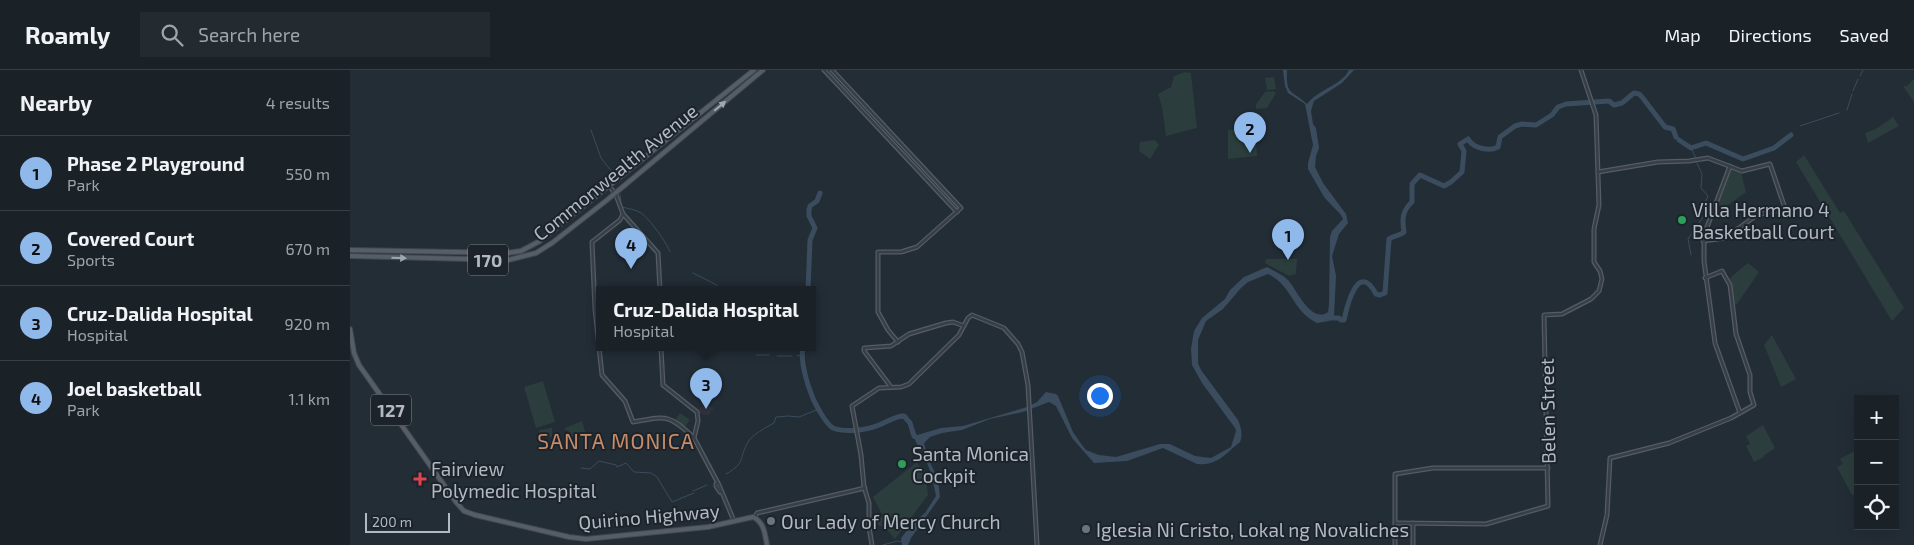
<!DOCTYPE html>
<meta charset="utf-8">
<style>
:root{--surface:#1a2228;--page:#232a30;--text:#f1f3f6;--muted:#9fa4a8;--line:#383f45;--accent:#8fb9eb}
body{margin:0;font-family:"Exo 2",sans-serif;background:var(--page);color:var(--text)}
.controls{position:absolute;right:15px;bottom:15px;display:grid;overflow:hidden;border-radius:0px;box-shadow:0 5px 20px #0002}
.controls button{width:45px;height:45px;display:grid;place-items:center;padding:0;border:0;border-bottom:1px solid var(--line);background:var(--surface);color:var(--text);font:25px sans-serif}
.scale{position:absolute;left:15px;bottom:12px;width:85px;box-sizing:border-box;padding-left:5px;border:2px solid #b1b9c3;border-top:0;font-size:14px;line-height:18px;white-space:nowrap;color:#b1b9c3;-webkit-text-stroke:4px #1c232b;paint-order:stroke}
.you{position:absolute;left:749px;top:325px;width:18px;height:18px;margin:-12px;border:4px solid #fff;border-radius:50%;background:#1a73e8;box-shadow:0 0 0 8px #1a73e833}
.badge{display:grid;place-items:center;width:32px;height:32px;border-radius:50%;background:var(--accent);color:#111;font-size:16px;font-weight:700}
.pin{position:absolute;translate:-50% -41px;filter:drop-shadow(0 1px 2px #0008)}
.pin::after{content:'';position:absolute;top:26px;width:18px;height:15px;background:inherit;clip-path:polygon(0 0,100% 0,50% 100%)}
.popup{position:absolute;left:246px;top:216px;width:220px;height:65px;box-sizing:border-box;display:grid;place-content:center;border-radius:0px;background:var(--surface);filter:drop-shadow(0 1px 4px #0005);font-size:16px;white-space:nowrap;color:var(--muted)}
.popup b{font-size:19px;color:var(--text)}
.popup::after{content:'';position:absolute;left:50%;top:100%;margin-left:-10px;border:10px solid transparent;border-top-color:var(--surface)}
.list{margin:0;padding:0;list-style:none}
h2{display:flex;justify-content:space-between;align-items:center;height:65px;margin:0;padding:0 20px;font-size:21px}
h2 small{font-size:16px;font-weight:400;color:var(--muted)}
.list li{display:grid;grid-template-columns:32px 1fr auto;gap:15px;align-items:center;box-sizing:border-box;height:75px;padding:0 20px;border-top:1px solid var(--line)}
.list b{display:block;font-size:19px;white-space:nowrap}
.list p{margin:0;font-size:16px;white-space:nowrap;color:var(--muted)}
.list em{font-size:16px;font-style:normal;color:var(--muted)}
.icon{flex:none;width:28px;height:28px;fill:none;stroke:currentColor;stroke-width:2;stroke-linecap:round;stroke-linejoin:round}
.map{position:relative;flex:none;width:1564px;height:475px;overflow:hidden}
header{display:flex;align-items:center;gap:30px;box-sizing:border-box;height:70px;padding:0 25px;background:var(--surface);border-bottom:1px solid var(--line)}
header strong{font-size:24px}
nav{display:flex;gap:28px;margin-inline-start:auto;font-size:18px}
.search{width:350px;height:45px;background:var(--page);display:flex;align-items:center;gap:12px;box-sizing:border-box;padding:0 18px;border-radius:0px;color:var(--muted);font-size:19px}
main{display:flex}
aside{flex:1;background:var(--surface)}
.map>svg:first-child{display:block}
.medical{fill:#31313c}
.green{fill:#2b3d3c}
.water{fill:#3a4c5d}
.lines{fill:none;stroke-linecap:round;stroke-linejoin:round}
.stream{stroke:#3a4c5d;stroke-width:1}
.river{stroke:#3a4c5d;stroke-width:5}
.tertiary-casing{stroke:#545c64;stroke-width:5}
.primary-casing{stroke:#404750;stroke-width:6}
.tertiary{stroke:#373e47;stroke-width:2.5}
.primary{stroke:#555e67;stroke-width:4}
.oneway{fill:#9fa7b1}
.leisure-dot{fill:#2e9e5b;stroke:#1c232b;stroke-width:2}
.health-dot{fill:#e0444e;stroke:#1c232b;stroke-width:2}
.worship-dot{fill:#6b7280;stroke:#1c232b;stroke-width:2}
.labels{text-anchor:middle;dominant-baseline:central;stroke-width:4;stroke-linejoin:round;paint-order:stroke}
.shield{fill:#1c232b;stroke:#848c95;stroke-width:1}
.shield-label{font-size:18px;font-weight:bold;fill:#b1b9c3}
.street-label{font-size:19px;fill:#b1b9c3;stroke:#1c232b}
.poi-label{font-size:19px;fill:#b1b9c3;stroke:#1c232b;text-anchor:start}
.quarter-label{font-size:21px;letter-spacing:1px;fill:#c68b69;stroke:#1c232b}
</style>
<header>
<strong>Roamly</strong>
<div class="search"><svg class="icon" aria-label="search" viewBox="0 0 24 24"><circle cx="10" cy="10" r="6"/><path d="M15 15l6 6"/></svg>Search here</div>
<nav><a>Map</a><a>Directions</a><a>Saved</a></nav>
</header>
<main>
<aside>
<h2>Nearby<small>4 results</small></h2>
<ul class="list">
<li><span class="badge">1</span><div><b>Phase 2 Playground</b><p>Park</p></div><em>550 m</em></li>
<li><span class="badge">2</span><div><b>Covered Court</b><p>Sports</p></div><em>670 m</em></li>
<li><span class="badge">3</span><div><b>Cruz-Dalida Hospital</b><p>Hospital</p></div><em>920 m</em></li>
<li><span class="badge">4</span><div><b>Joel basketball</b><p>Park</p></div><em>1.1 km</em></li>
</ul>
</aside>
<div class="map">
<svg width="1564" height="475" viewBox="0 0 1564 475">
<rect width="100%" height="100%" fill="#232d36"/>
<polygon class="medical" points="356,334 364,338 359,345 350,344 348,340"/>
<g class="green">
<polygon points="835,2 841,3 847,58 816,66 812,37 808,24 821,17 824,6"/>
<polygon points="924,7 926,19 917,20 915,8"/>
<polygon points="1564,9 1564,32 1553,16 1557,16"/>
<polygon points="923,21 926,23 917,38 906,39 906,34 915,22"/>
<polygon points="1543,47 1549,56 1518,73 1515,63 1526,59"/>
<polygon points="905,56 907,86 878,89 878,60"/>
<polygon points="805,70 809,75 800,89 789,81 790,72"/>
<polygon points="1454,85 1490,143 1494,141 1554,238 1542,251 1446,92"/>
<polygon points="1381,98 1391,102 1396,122 1363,146"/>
<polygon points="916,189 947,189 946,204 939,206 915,193"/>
<polygon points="1398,193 1409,202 1387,234 1384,235 1380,208"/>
<polygon points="1422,265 1446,309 1431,317 1414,275"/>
<polygon points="193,311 205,352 186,358 174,317"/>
<polygon points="330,343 340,350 334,358 325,350"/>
<polygon points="232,351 237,368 218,369 217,367 220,365 218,360 215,360 215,358"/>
<polygon points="1413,355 1425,378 1413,386 1414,387 1404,392 1396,376 1400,374 1396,366"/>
<polygon points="201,358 202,358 202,367 190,369 189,360"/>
<polygon points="1506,380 1505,424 1502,425 1487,397 1493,394 1490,389"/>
<polygon points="567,392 576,410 578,425 545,469 534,456 530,456 523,451 533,446 523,427"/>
</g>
<path class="water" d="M933,0H937C936,26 941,19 957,34C970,18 991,16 999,0H1004L992,13L964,31L961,41L963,54L966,58L969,78L966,86L965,97L973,113L996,144L998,153L989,164L982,186L986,206L984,246L979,251L967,253C941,240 943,216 918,204L898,212L891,218L873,239L856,251L848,270V293L851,300L888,350C891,357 893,365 890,372C876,383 868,396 847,394L813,378L777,391L744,393L722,368L706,336L699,332L673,342L640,349L612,360L592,363L580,367L574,373L578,388L588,409L590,427L561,468L558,475H552L551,468L563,453L575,443L586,426C583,410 579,394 571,380C568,375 565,372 564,366L591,358L613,356L677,337L687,332L696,322L706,324L708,326L723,362L732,375L736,380L749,385L766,387L810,374H820L845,386L861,388L881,377L886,361L885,358L852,313L842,295L841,279L844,261L852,248L875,229L880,220L894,207L917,197C924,201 932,204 938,210C947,220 961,254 978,242L979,235L980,167L982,161L993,149L991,145L974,127L958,99V93L963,75L955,34L938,23L935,16Z"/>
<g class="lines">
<g class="stream">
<polyline points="1510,6 1513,0"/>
<polyline points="1503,21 1508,9"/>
<polyline points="1497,40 1502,24"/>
<polyline points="1450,56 1489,43"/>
<polyline points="241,60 251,88 266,107"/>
<polyline points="1341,78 1346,88"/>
<polyline points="270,124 271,133"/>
<path d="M272,137C278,139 285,139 291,143C299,148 317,173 320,182"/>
<polyline points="1341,185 1338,169 1355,144 1355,133 1358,126 1351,118 1352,104 1347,93"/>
<polyline points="343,203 363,213 374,220"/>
<polyline points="396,278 397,279"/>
<polyline points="406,285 419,285"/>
<polyline points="427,286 442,286"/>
<polyline points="447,286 451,285"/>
<polyline points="231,398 240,399 249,391 266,395 267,397 276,393 284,402 301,403 307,407 322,432 344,423"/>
<path d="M376,404C397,392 388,389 398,372C403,364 415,358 424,353L426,347L439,346L449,347L469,339"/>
<polyline points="343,421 357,415"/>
<polyline points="533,475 547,471 552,472"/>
</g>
<g class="river">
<polyline points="1329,70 1341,78 1356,73 1393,89 1424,78 1441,65"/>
<polyline points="458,220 460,170 465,158 459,146 459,140 460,136 467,131 470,123"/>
<path d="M977,248H989L991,250H994C997,236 1008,190 1026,224L1030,225L1035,223L1039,169C1044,165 1050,166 1054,162C1052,150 1052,141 1062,132V114L1070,105L1094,116L1101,112L1112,102L1114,81L1110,74L1118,69C1123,78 1139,82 1148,77L1150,67L1165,56L1172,54L1186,55L1202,45L1208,37L1216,34L1259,31L1264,35L1272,33L1284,23L1289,24L1292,27L1315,57L1323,59L1326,67"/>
<path d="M453,278C450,290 457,314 462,326C465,334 476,354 483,358C495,363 517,360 529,355C537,352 545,346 554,346L560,353L564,366L570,369"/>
</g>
<g class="tertiary-casing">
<g id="tertiary">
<polyline points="474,0 607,142"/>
<polyline points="482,0 611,138 567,177 551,182 528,182 528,242 538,260 548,272"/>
<polyline points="1380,96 1354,165 1354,191 1365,273 1390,343"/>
<polyline points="1248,102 1308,92 1339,91 1358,88 1392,101 1420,94 1436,141 1423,141 1407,145 1375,168 1353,171"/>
<polyline points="260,117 266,125 273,144 308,183 310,220"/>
<path d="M273,144L270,150L242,172L245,239L252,305L275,331L283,352C317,346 319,344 344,368"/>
<polyline points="311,278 313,315 347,342 348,351 344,368 369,415 384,451"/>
<polyline points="541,317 514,281 514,278 541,276 559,264 596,253 603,252 614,256"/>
<polyline points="366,414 366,416 370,422"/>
<polyline points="405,447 407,443 515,418"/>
<polyline points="1045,453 1136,454 1198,436 1194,245 1212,244 1241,229 1249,221 1252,209 1250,201 1244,192 1244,159 1249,135 1246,45 1231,0"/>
<polyline points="522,475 519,457 519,433 514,417 511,385 502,336 529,318 551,317 559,314 609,265 618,248 622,245 654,258 668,274 672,282 678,315 687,475"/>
<polyline points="1045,475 1045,404 1083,398 1198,398"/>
<polyline points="1063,475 1063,453"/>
<polyline points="1250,475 1257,445 1260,388 1319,373 1381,348 1404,335 1400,322 1400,305 1386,264 1380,215 1372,201 1355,208"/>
</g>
</g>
<g class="primary-casing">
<g id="primary">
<polyline points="0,180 157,183 171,181 190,171 404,0"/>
<polyline points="0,186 158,190 186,183 202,173 257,130 413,0"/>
<path d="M0,259L4,283L9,295L106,432L114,441L125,445L219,467L236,469L358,457L403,447C414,452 415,464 417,475"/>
</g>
</g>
<use href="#tertiary" class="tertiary"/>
<use href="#primary" class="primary"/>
</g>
<defs><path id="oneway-solid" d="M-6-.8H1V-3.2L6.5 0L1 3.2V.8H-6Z" transform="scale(1.25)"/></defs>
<g class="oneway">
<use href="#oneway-solid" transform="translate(370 36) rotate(-40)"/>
<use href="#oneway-solid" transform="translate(49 188) rotate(2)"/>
</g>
<g class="leisure-dot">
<circle cx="1332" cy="150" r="5"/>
<circle cx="552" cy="394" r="5"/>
</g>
<path class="health-dot" d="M67.5 401.5h5v5h5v5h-5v5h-5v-5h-5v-5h5z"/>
<g class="worship-dot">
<circle cx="421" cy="451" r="5"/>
<circle cx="736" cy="459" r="5"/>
</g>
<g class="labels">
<g class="shield">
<rect x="118" y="174.5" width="40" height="31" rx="4"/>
<rect x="21" y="324.5" width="40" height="31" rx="4"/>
</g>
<g class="shield-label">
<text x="138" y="190">170</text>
<text x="41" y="340">127</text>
</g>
<g class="street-label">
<text transform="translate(265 102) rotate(-39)">Commonwealth Avenue</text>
<text transform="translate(1197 341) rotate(-91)">Belen Street</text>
<text transform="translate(299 446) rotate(-5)">Quirino Highway</text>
</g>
<g class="poi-label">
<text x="1342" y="139">Villa Hermano 4<tspan x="1342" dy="22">Basketball Court</tspan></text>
<text x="562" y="383">Santa Monica<tspan x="562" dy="22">Cockpit</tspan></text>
<text x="81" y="398">Fairview<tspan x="81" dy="22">Polymedic Hospital</tspan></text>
<text x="431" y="451">Our Lady of Mercy Church</text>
<text x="746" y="459">Iglesia Ni Cristo, Lokal ng Novaliches</text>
</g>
<g class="quarter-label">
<text x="266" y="370">SANTA MONICA</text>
</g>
</g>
</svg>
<div class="controls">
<button>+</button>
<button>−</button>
<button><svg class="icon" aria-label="locate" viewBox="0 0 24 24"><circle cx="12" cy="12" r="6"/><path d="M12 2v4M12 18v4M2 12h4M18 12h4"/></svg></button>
</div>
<div class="scale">200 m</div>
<div class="you"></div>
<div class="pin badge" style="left:938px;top:190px">1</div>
<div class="pin badge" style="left:900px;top:83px">2</div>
<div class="pin badge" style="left:356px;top:339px">3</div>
<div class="popup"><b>Cruz-Dalida Hospital</b>Hospital</div>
<div class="pin badge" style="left:281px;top:199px">4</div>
</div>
</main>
